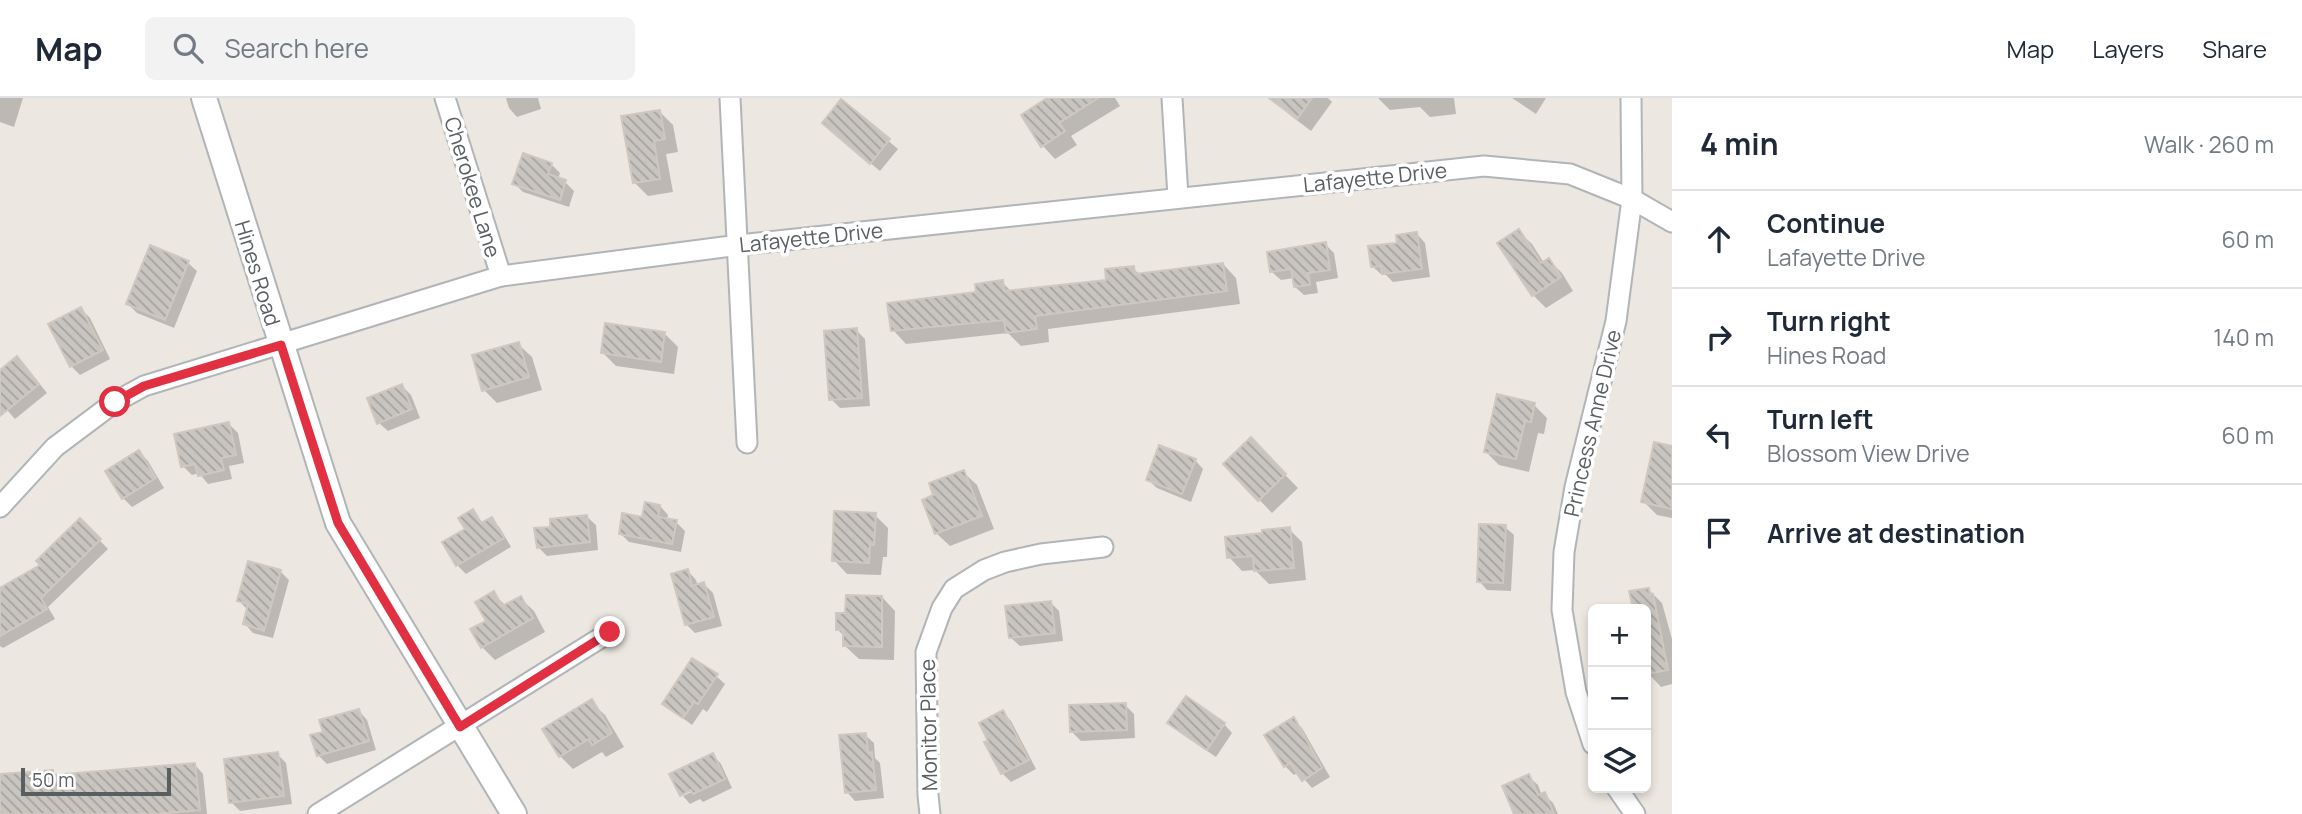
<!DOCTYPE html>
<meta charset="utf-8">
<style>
:root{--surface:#fff;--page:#f2f2f3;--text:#1f2937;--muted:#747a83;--line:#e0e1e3}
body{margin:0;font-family:Manrope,sans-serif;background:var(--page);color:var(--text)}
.controls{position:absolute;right:21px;bottom:21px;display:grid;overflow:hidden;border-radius:10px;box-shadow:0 4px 10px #0003}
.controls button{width:63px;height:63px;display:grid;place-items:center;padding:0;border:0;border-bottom:2px solid var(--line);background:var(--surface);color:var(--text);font:35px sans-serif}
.scale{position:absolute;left:21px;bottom:18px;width:150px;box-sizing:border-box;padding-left:7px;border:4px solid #595e61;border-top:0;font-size:19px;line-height:24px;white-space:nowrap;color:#595e61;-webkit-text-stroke:5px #fff;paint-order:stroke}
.stop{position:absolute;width:21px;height:21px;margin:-16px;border:5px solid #e23043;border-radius:50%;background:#fff}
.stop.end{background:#e23043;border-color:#fff;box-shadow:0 2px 7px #0008}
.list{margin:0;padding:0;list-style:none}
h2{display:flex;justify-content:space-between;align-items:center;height:91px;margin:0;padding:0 28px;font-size:30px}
h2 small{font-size:23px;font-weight:400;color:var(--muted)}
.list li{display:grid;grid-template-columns:46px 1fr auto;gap:21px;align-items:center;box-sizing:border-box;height:98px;padding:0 28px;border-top:2px solid var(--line)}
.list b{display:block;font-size:26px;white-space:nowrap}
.list p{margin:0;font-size:23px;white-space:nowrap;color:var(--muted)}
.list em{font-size:23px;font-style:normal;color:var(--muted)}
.icon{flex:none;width:38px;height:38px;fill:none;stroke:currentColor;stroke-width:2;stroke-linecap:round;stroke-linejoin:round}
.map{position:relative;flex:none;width:1672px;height:716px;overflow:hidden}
header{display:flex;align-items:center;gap:42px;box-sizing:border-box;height:98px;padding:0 35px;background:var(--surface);border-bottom:2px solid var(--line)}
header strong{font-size:33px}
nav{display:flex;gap:38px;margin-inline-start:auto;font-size:24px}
.search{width:490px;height:63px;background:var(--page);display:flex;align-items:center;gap:18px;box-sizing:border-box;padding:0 24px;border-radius:10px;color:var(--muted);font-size:26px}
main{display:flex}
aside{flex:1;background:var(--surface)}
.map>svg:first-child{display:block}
.shadow{fill:#0003}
.building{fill:url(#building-back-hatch);stroke:#d0c8bf;stroke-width:2}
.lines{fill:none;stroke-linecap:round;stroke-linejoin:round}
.minor-casing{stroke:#b1b5b8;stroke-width:23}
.tertiary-casing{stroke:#b1b5b8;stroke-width:28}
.minor{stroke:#fff;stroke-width:19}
.tertiary{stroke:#fff;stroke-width:24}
.route{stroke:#e23043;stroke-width:9}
.labels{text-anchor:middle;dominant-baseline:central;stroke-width:7;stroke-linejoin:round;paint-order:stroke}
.street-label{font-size:21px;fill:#595e61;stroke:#fff}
</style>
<header>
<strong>Map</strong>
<div class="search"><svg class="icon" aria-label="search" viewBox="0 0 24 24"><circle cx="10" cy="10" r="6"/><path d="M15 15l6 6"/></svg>Search here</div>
<nav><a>Map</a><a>Layers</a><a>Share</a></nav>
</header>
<main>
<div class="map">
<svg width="1672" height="716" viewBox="0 0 1672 716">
<defs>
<pattern id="building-back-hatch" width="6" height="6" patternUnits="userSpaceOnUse" patternTransform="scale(1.75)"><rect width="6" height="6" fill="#c8c4c0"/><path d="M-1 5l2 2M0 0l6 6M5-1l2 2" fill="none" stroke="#a5a29f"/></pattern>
</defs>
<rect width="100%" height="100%" fill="#ece7e1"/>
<g class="shadow">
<polygon points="0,0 23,0 14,29 0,24"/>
<polygon points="506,0 538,0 541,11 517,19 509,10"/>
<polygon points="1050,0 1115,0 1120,8 1071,38 1077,47 1055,61 1042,47"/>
<polygon points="1279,0 1328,0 1332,4 1311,33 1290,17 1276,4"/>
<polygon points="1378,0 1454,0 1456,16 1430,19 1420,9 1390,12"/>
<polygon points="1512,0 1546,0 1536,16"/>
<polygon points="842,4 898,51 880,73 833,34"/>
<polygon points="659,13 673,27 678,54 666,56 673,94 648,98 635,85"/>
<polygon points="551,66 560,75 558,81 565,84 574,93 569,109 523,94 514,85"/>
<polygon points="1518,133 1532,146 1544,165 1549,162 1562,175 1573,193 1546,210 1533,197"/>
<polygon points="1417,136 1425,145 1430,179 1393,184 1386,177 1382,177 1373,169 1399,146"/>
<polygon points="1325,146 1334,155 1338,180 1316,184 1318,195 1304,197 1295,189 1294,180 1281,182 1272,174"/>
<polygon points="188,165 197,173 174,230 137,215 128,206"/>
<polygon points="1223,166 1236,180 1240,206 1048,231 1049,244 1021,248 1008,235 906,246 893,232 1002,184 1012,194 1108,184 1133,170 1140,177"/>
<polygon points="81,211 90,220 110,261 80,277 71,268"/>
<polygon points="856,232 865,241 870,308 840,310 831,301"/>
<polygon points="664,235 678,249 674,276 616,268 603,255"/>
<polygon points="518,246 532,259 542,292 497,305 484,292"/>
<polygon points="26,269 47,295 15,321 0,304 0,274"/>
<polygon points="402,288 411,297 420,320 388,333 379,325"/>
<polygon points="1534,307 1547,320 1544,336 1538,335 1529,374 1499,367 1486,354"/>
<polygon points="229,326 238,335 244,365 229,368 232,381 208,386 199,375 192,377 183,368"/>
<polygon points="1251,342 1298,390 1272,415 1225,366"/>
<polygon points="1672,350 1672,420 1657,417 1643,403"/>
<polygon points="139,354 148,363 164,390 132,409 123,400"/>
<polygon points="1195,362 1203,371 1191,404 1157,390 1148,382"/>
<polygon points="963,374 977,387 994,431 950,448 936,435 936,398"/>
<polygon points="660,408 668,417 667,422 676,424 685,433 681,454 629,444 620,435"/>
<polygon points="473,414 484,426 492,421 500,430 511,449 466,476 457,467"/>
<polygon points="875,417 888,430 887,459 883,459 881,477 847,476 834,462"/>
<polygon points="587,419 596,427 598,452 547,458 538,449"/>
<polygon points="80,422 108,451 48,509 55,521 3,550 0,548 0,492 43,467"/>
<polygon points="1505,429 1514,437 1511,493 1487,492 1479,483"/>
<polygon points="1289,431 1302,444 1306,482 1269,486 1255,472 1242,473 1229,459"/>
<polygon points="280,473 289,482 273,540 253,535 245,526 248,512 239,503"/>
<polygon points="688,473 696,482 698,488 704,486 713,495 722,528 695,535 686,526"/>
<polygon points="1648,491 1662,505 1672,541 1672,586 1661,589 1648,575 1646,511 1635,511 1631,495"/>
<polygon points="494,496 506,508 520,500 534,513 545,534 495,562 482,549"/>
<polygon points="882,499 895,513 894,562 859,561 845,548 845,539 837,531 847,517"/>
<polygon points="1050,504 1059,513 1063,543 1020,548 1011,540"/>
<polygon points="716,578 725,586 707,614 703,611 692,627 664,606"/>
<polygon points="591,604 605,617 624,649 606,659 602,654 573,671 560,658"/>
<polygon points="1125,607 1134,616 1135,640 1081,643 1072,634"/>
<polygon points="359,613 367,622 376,652 327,666 318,657 325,635"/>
<polygon points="1003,614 1011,623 1036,671 1011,684 1002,675 987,645 990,643"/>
<polygon points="1293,621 1302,630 1330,679 1312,690 1298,674 1294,677 1285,668"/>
<polygon points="1170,625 1224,626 1232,635 1216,659 1178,633"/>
<polygon points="865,637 874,645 875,660 880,665 884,700 855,703 847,694"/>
<polygon points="277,656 286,665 292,706 240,713 231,704"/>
<polygon points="713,657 721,666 732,690 703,704 700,701 690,706 683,698 700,690 698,687 682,695 682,698 672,677"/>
<polygon points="195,667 203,676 207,716 0,716 0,678 52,674 57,678"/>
<polygon points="1529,679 1538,687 1542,698 1545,697 1553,705 1558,716 1515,716"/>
</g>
<g class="building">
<polygon points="1047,0 1098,0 1059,25 1065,33 1041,49 1021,17"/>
<polygon points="1269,0 1312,0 1297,21"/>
<polygon points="841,1 890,41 870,66 822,25"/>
<polygon points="660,12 665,41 654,43 660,81 633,85 621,18"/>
<polygon points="523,55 552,65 548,76 566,82 560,102 512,86"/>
<polygon points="1519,131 1541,165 1549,160 1561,179 1532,198 1497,145"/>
<polygon points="1417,134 1422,171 1382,176 1381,168 1371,169 1368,148 1397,145 1396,137"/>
<polygon points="1326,144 1330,172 1308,175 1310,187 1294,189 1291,171 1270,174 1267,154"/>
<polygon points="150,147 189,163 165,222 126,206"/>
<polygon points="1223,165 1227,193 1035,218 1037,231 1006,235 1004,222 891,233 887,205 976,194 975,186 1003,182 1004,193 1106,182 1105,171 1134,168 1135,176"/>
<polygon points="81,209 103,252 70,269 48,226"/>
<polygon points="605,225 665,234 661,264 601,255"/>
<polygon points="857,230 862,300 829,302 824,233"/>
<polygon points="519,244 529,279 482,293 472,257"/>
<polygon points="17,258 39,286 0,318 0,272"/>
<polygon points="402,286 412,311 377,326 367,300"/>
<polygon points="1497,296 1535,305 1531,324 1525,323 1516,361 1484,354"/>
<polygon points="229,324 236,357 221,360 224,372 198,378 195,366 181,369 174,336"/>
<polygon points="1251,339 1286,376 1258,403 1223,366"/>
<polygon points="1654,344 1672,348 1672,411 1641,404"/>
<polygon points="1159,347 1196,361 1182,396 1146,382"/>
<polygon points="139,352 156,380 122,401 105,373"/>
<polygon points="964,372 982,418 935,436 922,402 933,397 929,385"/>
<polygon points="645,404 660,407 658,419 677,422 672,446 619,436 622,415 642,419"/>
<polygon points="473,411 481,425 492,419 504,440 456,468 442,444 465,431 458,420"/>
<polygon points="834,413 876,415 874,447 870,446 869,465 832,463"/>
<polygon points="587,417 590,444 537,450 534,430 550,429 550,421"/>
<polygon points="80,420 101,441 41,500 47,511 0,538 0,490 40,467 36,463"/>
<polygon points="1479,426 1506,427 1503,485 1477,484"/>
<polygon points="1290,429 1294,470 1254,473 1253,458 1227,460 1225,439 1262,435 1262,432"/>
<polygon points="248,463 281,472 264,533 243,526 248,506 237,503"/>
<polygon points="688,471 692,488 704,484 714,519 685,527 671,476"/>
<polygon points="1649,490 1650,497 1653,496 1668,572 1646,576 1646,511 1633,511 1629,493"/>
<polygon points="494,493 502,508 521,498 533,520 481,550 470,531 486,523 475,504"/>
<polygon points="846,497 882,498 882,549 843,548 843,532 836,532 836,515 845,515"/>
<polygon points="1051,503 1055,535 1009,540 1005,508"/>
<polygon points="692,560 718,576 698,606 694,604 683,620 662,606"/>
<polygon points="1186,598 1225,625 1207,652 1167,625"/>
<polygon points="592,601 612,635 592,647 589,641 559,659 542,631"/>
<polygon points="1126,605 1127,632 1070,634 1069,607"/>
<polygon points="359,611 369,643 317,658 310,637 323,634 319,622"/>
<polygon points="1003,612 1029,662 1001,676 984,644 988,643 979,625"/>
<polygon points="1294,619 1322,670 1302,683 1290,665 1284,669 1264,637"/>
<polygon points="866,635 868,655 872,654 876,692 845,695 839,637"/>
<polygon points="278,654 284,698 229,705 224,661"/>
<polygon points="713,655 725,681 693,696 691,692 680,698 669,676"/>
<polygon points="195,665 200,712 155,716 0,716 0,676 53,672 53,677"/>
<polygon points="1529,676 1538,697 1545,694 1554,716 1514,716 1502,688"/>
</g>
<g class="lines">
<g class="minor-casing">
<g id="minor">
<polyline points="445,0 501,178"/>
<polyline points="730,0 747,345"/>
<polyline points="1172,0 1178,99"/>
<polyline points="0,409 55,349 115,304 144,288 501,178 739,147 1484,68 1570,76 1632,101 1672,124"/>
<polyline points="1593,646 1576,594 1562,512 1564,454 1575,389 1616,223 1632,101 1631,0"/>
<polyline points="1617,690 1635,716"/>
<polyline points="318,716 610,534"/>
<polyline points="930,716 928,697 926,554 942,510 954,491 984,472 1005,464 1041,456 1103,449"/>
</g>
</g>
<g class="tertiary-casing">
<polyline id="tertiary" points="204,0 338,425 514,716"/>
</g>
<use href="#minor" class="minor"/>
<use href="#tertiary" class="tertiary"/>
</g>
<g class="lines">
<polyline class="route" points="115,304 144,288 281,247 338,425 460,629 610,534"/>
</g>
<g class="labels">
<g class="street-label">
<text transform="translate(1375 79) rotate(-6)">Lafayette Drive</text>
<text transform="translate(473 89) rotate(73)">Cherokee Lane</text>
<text transform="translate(811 139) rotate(-6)">Lafayette Drive</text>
<text transform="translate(258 175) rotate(73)">Hines Road</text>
<text transform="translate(1592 325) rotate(-77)">Princess Anne Drive</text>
<text transform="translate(928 627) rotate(-91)">Monitor Place</text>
</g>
</g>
</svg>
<div class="controls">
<button>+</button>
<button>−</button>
<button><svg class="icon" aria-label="layers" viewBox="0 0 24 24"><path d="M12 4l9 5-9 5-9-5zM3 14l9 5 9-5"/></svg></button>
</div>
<div class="scale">50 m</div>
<div class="stop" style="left:115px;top:304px"></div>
<div class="stop end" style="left:610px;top:534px"></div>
</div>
<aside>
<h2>4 min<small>Walk · 260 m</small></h2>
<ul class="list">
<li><svg class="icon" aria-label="ahead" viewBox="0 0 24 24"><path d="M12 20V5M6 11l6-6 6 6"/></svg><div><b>Continue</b><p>Lafayette Drive</p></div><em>60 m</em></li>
<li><svg class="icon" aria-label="right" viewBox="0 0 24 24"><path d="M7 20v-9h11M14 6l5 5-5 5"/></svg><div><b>Turn right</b><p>Hines Road</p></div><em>140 m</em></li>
<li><svg class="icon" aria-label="left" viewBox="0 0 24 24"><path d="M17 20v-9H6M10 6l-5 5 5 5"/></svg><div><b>Turn left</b><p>Blossom View Drive</p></div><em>60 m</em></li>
<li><svg class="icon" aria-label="arrive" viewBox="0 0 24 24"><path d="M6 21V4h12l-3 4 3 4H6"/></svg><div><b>Arrive at destination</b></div></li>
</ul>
</aside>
</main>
